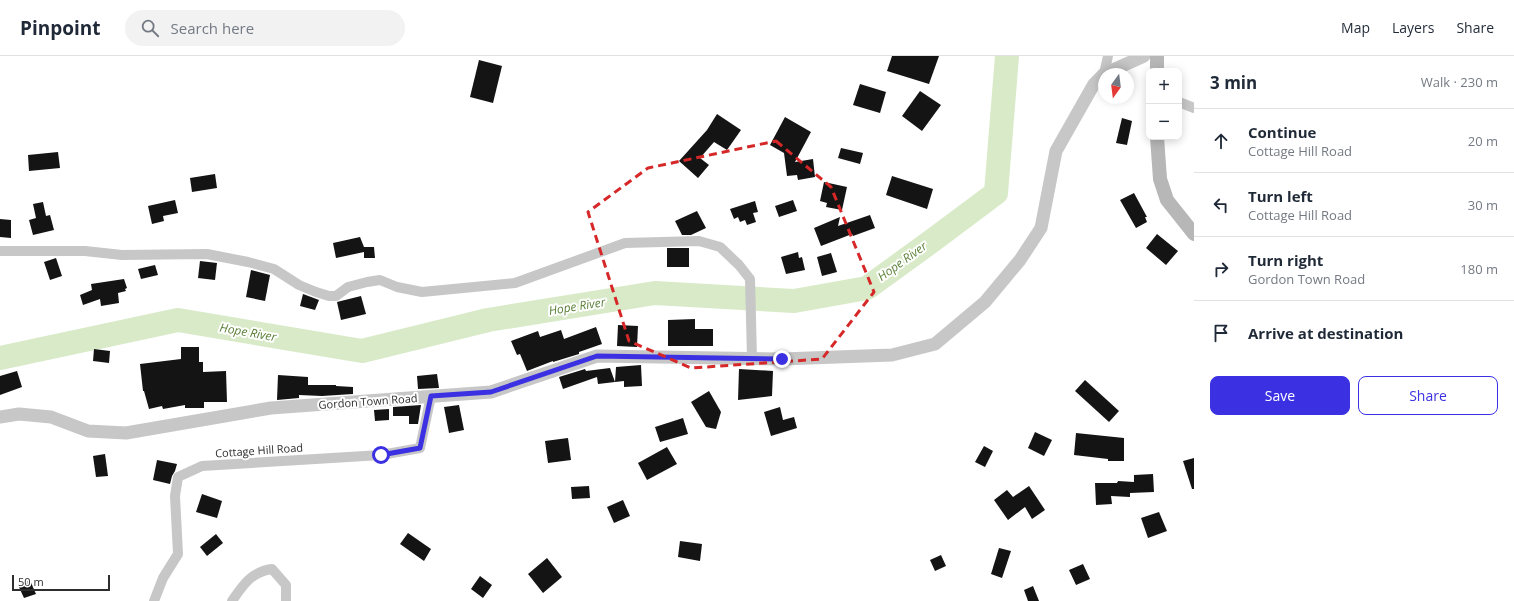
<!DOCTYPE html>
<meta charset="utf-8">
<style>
:root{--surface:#fff;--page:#f2f2f3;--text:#1f2937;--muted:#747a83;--line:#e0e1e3;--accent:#3b31e2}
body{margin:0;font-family:"Open Sans",sans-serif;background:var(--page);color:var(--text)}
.controls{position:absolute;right:12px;top:12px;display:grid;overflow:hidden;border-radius:8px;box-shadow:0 2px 10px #0003}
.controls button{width:36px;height:36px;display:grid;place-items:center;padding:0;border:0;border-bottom:1px solid var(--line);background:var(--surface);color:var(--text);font:20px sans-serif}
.compass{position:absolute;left:1098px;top:12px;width:36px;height:36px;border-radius:50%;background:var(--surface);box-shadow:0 2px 10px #0003;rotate:194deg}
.scale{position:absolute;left:12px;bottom:10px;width:98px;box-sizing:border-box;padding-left:4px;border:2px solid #2d2d2d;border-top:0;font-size:11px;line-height:14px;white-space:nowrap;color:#2d2d2d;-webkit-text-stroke:3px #fff;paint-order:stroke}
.stop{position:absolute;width:12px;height:12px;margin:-9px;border:3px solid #3b31e2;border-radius:50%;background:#fff}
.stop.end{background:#3b31e2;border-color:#fff;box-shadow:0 1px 4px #0008}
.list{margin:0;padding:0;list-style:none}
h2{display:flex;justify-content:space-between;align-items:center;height:52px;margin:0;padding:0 16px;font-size:17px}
h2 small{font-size:13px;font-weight:400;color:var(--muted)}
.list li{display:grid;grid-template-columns:26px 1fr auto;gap:12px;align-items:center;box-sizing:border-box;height:64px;padding:0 16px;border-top:1px solid var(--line)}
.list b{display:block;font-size:15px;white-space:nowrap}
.list p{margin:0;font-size:13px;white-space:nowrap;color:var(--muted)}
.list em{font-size:13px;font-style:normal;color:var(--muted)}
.actions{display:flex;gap:8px;padding:12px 16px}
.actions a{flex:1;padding:9px 0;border:1px solid var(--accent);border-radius:8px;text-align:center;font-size:14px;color:var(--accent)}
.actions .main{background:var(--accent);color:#fff}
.icon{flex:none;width:22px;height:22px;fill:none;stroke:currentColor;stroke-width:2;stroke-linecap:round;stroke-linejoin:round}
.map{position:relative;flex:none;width:1194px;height:545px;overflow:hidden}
header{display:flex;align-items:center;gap:24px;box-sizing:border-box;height:56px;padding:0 20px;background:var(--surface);border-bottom:1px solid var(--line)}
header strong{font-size:19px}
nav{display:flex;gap:22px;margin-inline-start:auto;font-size:14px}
.search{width:280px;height:36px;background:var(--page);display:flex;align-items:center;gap:10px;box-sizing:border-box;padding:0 14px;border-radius:22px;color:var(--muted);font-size:15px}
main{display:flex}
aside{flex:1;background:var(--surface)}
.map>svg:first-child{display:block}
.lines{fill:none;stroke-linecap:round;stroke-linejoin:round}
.river{stroke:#d8eac7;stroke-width:24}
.building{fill:#141414}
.minor{stroke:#c7c7c7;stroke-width:10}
.tertiary{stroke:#c7c7c7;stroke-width:13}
.secondary{stroke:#b7b7b7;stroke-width:14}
.route{stroke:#3b31e2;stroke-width:5}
.marked{fill:none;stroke:#d62828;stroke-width:3;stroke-dasharray:8 5;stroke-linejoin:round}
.labels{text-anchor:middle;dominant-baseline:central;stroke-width:4;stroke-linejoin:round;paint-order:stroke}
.street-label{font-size:11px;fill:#2d2d2d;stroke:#fff}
.water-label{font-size:12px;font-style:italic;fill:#5b8139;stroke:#fff}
</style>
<header>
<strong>Pinpoint</strong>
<div class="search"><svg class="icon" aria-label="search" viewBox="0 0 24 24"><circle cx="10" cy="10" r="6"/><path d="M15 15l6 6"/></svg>Search here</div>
<nav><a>Map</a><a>Layers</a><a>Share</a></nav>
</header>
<main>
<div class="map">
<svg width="1194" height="545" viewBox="0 0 1194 545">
<rect width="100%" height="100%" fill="#fff"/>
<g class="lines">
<polyline class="river" points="0,302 178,264 362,295 488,264 655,237 794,245 867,232 929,187 996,137 1007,0"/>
</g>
<g class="building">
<polygon points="892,0 939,0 929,28 887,15"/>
<polygon points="479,4 502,10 493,47 470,41"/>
<polygon points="860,28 886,36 880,57 853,49"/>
<polygon points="920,35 941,49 922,75 902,60"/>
<polygon points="717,58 741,74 727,94 714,86 700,102 709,109 698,122 679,105 707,74"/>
<polygon points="785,61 811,76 795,106 813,103 815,121 798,124 797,119 787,120 784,97 770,89"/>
<polygon points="1122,62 1132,65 1127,89 1116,87"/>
<polygon points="841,92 863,97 860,108 838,102"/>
<polygon points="58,96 60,112 29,115 28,99"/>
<polygon points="215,118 217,132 192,136 190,122"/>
<polygon points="892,120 933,133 927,153 886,139"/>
<polygon points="824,126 847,131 842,154 826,151 827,147 820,145"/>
<polygon points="1134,137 1147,161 1145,161 1147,166 1136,172 1120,144"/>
<polygon points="175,144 178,157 163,160 164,165 152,168 148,150"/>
<polygon points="793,144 797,155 779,161 775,150"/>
<polygon points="755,145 758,156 753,157 756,166 747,169 745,164 740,166 738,161 734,163 730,153"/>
<polygon points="43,146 46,160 50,159 54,174 33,179 29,164 36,162 33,148"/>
<polygon points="697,155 706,172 691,179 682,179 675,165"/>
<polygon points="870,159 875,172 853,180 852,178 821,190 814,172 840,161 838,170"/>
<polygon points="0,163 11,164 11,182 0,181"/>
<polygon points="1157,178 1178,195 1166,209 1146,192"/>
<polygon points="360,181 364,191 374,191 375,202 364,202 364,196 336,202 333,187"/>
<rect x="667" y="192" width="22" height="19"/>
<polygon points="798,196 799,202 802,201 805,214 786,218 781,201"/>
<polygon points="831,197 837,216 822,220 817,201"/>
<polygon points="56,202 62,220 50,224 44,206"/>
<polygon points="200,205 217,207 215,224 198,222"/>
<polygon points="155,209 158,219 141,223 138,213"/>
<polygon points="251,214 270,219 265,245 246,241"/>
<polygon points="124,223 127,232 125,233 126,235 118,237 119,247 101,250 100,243 83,249 80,239 92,234 91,228"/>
<polygon points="303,238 319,244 315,254 300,250"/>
<polygon points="361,240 366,258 341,264 337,246"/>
<polygon points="695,263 695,273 713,273 713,290 668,290 668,264"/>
<polygon points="618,269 638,270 637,291 617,290"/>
<polygon points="596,271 602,288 579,296 579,298 553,306 553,305 527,315 520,298 517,299 511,285 538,275 540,281 561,274 564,283"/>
<polygon points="181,291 199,291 199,306 203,306 203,316 226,315 227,346 204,346 204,352 185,352 185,349 163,353 162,350 149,353 144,335 143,335 140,308 181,303"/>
<polygon points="94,293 110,295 109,307 93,305"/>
<polygon points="641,309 642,330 624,331 624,325 615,326 616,311"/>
<polygon points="610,312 615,326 598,328 597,321 563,333 559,321 585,313 586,315"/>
<polygon points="739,313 773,315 772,340 738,344"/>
<polygon points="17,315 22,331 0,339 0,320"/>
<polygon points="437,318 439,332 418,333 417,320"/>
<polygon points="278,319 308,321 308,329 336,329 336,330 353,331 353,338 322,340 299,339 299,342 277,344"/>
<polygon points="1085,324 1119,355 1109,366 1075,335"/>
<polygon points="709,335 721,356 716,373 706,371 691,346"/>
<polygon points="421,349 418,368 409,368 409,360 393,360 393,351"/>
<polygon points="459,349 464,374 449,377 444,351"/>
<polygon points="780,351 783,364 794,361 797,372 771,380 764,356"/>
<polygon points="389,353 389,364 375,365 374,354"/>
<polygon points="683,362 688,378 660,386 655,371"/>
<polygon points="1035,376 1052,384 1044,400 1028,392"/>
<polygon points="1076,377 1124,382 1124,405 1108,405 1108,403 1074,399"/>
<polygon points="568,382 571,404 548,407 545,385"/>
<polygon points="984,390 993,395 985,411 975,406"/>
<polygon points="667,391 677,408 647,424 638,407"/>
<polygon points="105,398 108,420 96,421 93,400"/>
<polygon points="1194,402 1194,433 1192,433 1183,405"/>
<polygon points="157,404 177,408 175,415 172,420 170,428 153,424"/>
<polygon points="1153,418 1154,436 1130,437 1130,441 1111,440 1112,448 1096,449 1095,427 1117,427 1118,425 1134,426 1134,419"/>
<polygon points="589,430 590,442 572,443 571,431"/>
<polygon points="1029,430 1045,454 1032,463 1025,451 1008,464 994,444 1007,434 1013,441"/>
<polygon points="202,438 222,445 217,462 196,456"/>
<polygon points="623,444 630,460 614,467 607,451"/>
<polygon points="1159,456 1167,475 1148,482 1141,462"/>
<polygon points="408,477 431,493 424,505 400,488"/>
<polygon points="216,478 223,487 207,500 200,491"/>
<polygon points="680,485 702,488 700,505 678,501"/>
<polygon points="999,492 1011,495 1002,522 991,518"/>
<polygon points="941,499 946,510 935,515 930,504"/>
<polygon points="547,502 562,521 543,537 528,518"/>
<polygon points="1083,508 1090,523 1076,529 1069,514"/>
<polygon points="480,520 492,529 483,542 471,533"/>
<polygon points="30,524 36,538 24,542 18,529"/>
<polygon points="1033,530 1039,545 1028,545 1024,534"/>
</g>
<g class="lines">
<g class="minor">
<polyline points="1104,18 1108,0"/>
<polyline points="1179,46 1194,52"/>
<polyline points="0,195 85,195 122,199 207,198 248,206 274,213 299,229 316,236 329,240 336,240 348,231 367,226 380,224 397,231 422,236 515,227 625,187 699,185 720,191 739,209 750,223 752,302"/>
<polyline points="154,545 163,522 178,498 175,440 178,421 202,410 381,399 420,392 431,340"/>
<path d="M232,545C243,529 251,516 272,513L286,529V545"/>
</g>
<g class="tertiary">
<polyline points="1104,18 1144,0"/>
<polyline points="0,361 19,358 51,361 88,375 126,377 271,352 491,336 597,300 782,303 892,299 935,288 985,246 1020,204 1041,172 1056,95 1094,28 1104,18"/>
</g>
<g class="secondary">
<polyline points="1157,0 1157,15"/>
<polyline points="1157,81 1160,123 1167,144 1194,178"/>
</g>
</g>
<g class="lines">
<polyline class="route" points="381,399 420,392 431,340 491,336 597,300 782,303"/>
</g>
<path class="marked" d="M776,85L831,131L874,236L822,303L691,312L629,285L588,156L648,112Z"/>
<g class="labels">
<g class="street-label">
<text transform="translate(368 345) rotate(-4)">Gordon Town Road</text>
<text transform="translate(259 394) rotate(-4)">Cottage Hill Road</text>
</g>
<g class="water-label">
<text transform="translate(902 205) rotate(-36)">Hope River</text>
<text transform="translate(577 250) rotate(-9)">Hope River</text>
<text transform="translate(248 276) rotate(10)">Hope River</text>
</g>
</g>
</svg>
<div class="controls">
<button>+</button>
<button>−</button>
</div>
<svg class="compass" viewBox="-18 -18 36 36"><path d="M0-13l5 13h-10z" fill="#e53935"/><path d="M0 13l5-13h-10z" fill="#747a83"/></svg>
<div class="scale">50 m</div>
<div class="stop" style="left:381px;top:399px"></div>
<div class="stop end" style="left:782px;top:303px"></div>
</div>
<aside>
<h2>3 min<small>Walk · 230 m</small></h2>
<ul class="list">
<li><svg class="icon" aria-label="ahead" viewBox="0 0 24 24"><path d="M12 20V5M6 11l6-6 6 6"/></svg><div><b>Continue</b><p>Cottage Hill Road</p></div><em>20 m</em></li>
<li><svg class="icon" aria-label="left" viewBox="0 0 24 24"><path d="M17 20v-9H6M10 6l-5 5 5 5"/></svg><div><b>Turn left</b><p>Cottage Hill Road</p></div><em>30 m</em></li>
<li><svg class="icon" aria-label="right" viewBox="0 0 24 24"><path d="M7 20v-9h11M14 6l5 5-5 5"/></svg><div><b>Turn right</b><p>Gordon Town Road</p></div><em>180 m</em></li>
<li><svg class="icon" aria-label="arrive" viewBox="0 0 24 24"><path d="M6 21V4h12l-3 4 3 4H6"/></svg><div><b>Arrive at destination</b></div></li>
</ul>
<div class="actions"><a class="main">Save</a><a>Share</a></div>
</aside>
</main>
